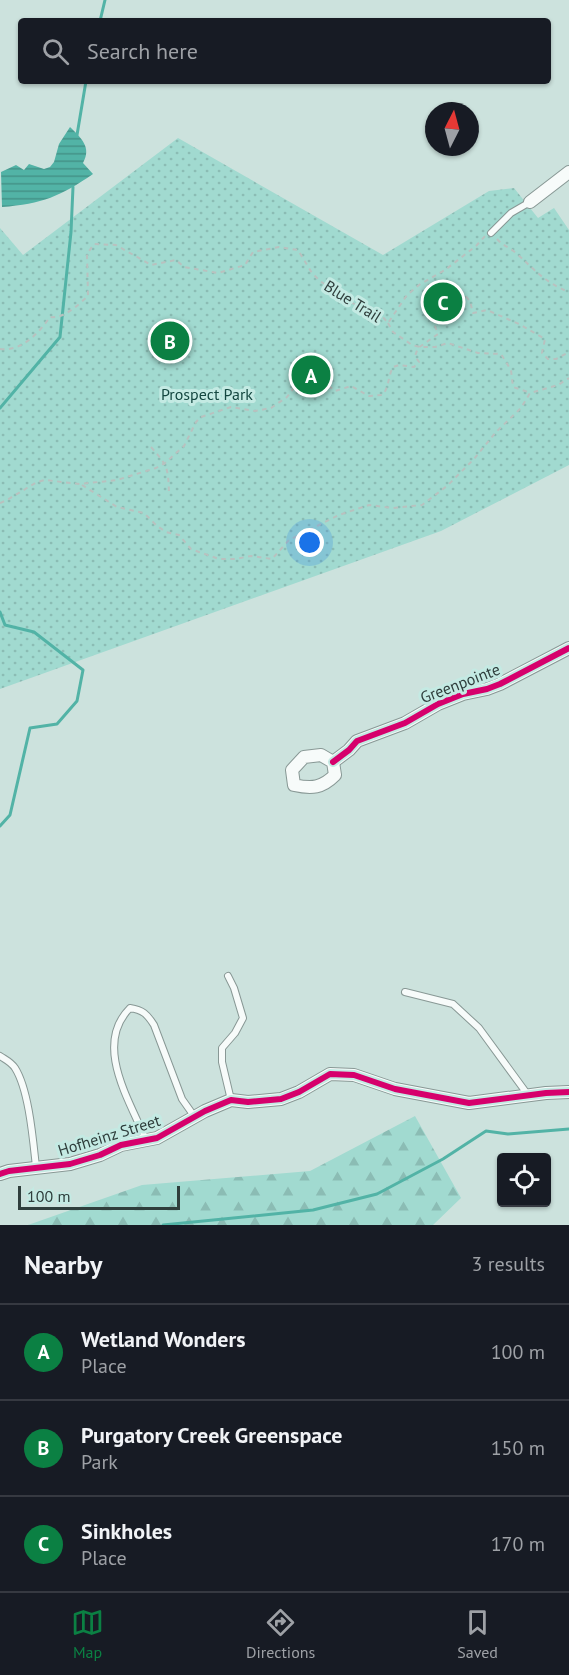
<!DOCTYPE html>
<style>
:root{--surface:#171b24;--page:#242831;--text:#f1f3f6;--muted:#9ea1a6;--line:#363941;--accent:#0b8043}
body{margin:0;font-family:"PT Sans",sans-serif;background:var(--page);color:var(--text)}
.controls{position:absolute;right:18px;bottom:18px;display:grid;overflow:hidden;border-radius:6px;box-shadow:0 2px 4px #0004}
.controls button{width:54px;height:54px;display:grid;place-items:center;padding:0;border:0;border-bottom:2px solid var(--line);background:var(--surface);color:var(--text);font:30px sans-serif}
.compass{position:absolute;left:425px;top:102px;width:54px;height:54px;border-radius:50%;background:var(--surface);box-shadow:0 2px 4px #0004;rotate:6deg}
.scale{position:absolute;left:18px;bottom:15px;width:162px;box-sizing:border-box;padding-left:6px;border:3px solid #2f3e3c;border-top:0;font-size:16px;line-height:21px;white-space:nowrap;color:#2f3e3c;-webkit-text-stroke:4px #c4eae3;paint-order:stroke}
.you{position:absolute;left:310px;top:543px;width:21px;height:21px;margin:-15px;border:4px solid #fff;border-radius:50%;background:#1a73e8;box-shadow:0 0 0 9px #1a73e833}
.badge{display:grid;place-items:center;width:39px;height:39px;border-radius:50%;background:var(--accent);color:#fff;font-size:20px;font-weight:700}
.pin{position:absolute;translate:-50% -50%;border:3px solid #fff;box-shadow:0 2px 6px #0006}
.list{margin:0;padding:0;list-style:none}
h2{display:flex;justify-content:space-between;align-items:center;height:78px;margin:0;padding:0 24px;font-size:26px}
h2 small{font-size:20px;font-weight:400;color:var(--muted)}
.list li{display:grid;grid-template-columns:39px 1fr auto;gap:18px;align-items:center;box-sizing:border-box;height:96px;padding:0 24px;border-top:2px solid var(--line)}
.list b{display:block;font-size:22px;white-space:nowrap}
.list p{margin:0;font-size:20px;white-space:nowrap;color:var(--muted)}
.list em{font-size:20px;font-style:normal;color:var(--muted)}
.icon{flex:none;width:33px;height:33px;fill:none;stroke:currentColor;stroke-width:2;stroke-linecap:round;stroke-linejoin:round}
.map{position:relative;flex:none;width:569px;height:1225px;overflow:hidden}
.search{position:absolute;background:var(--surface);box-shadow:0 2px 4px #0004;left:18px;right:18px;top:18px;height:66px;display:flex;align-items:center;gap:15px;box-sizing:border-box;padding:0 21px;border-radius:6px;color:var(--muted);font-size:22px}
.sheet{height:366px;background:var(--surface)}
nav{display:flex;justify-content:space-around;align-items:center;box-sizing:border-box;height:84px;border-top:2px solid var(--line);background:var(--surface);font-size:16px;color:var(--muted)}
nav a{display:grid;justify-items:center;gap:3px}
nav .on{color:var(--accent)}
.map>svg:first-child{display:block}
.forest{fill:url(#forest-firs)}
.park{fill:url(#park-dots)}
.water{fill:url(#water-rules)}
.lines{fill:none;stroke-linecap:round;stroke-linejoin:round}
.stream{stroke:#52b3a6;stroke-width:3}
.lane-casing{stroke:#889895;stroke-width:8}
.street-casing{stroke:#889895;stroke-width:14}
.path{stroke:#b9c1bf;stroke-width:2;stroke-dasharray:4.5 4.5;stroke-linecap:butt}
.lane{stroke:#f7fbfa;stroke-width:6}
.street{stroke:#f7fbfa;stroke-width:12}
.cycleway-casing{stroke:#c4eae3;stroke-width:10}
.cycleway{stroke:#d6006c;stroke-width:6}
.labels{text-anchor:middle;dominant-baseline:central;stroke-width:6;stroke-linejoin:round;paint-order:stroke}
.street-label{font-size:16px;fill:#2f3e3c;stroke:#c4eae3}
.park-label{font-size:16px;fill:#144740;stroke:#c4eae3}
</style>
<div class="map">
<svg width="569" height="1225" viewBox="0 0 569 1225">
<defs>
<pattern id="forest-firs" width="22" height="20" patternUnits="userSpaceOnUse" patternTransform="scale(1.5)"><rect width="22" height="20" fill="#a1dad0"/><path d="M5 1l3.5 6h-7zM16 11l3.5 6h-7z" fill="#8bbcb4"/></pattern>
<pattern id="park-dots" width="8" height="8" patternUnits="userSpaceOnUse" patternTransform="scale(1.5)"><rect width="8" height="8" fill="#a1dad0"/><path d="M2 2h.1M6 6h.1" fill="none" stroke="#8bbcb4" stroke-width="1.8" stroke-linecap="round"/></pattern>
<pattern id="water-rules" width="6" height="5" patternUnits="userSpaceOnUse" patternTransform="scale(1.5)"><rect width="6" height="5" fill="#52b3a6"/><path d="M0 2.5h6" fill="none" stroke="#449388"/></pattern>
</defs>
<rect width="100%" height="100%" fill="#cce2dd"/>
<polygon class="forest" points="415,1116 461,1198 433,1225 28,1225 142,1185 310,1171"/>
<polygon class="park" points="178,138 383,255 489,191 514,188 538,218 554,208 569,230 569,465 441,531 0,689 0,228 23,255"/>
<path class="water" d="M70,127C81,138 92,147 83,163L93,174C61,196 42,204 2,207L1,172L16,165L24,170L29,164L44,169L50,167L54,162L59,144Z"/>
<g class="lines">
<g class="stream">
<polyline points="100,21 105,0"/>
<polyline points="77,135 86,81"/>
<polyline points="0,408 60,337 71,232 73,187"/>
<polyline points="0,612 5,625 34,632 83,670 77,701 57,724 30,728 10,815 0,826"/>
<polyline points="163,1225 313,1210 377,1194 443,1159 486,1131 508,1134 569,1129"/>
</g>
<g class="lane-casing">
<g id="lane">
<polyline points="491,233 511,213 530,202"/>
<polyline points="228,976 234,988 243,1018 235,1033 222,1048 222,1062 231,1100"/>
<polyline points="405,992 453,1004 479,1028 528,1095"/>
<path d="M0,1056C6,1060 11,1062 15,1068C29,1090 33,1140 36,1167"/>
<path d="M146,1140C130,1101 93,1045 130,1008C143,1010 147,1014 154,1025L182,1099L194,1116"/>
</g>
</g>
<g class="street-casing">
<g id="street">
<polyline points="530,202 569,172"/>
<path d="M321,755L333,762L335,775C322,788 312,789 294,785L292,770L304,757Z"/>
<polyline points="333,762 349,750 357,741 405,723 438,704 463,694 487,689 500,684 569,648"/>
<polyline points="0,1174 9,1171 70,1164 100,1155 121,1145 157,1138 205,1111 231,1100 248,1102 281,1099 299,1092 330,1074 354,1075 395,1089 469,1103 546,1093 569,1092"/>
</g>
</g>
<g class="path">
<path d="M497,239C503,246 509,247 516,253C535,270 544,282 569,292"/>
<polyline points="388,323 393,332 412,345 420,347 435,347 448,343 478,353 501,354 511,370 513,387 528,392"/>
<path d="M0,349C21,352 39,333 50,317C64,319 78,305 88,296L87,254L94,244L116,245L151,265L176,260L184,267L218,273L245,265L253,252L279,247L298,250L312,273L320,281L352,303L382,316L388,323L407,295L419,285L445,270L476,246L485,236"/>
<path d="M151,447C168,466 168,468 169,493"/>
<polyline points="82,485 117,507 144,513 157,526 166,532 179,535 191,549 199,552 219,559 235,559 251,556 272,559 289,540 339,515 369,505 393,508 422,505 447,486 474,459 496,432 521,408 530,393 558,385 569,378"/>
<path d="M0,503L7,500L37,482L45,480L80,484L117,480L156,468L165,463L184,446L196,422L201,417L231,407L255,411L271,408L287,397L308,369L335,391L351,386L369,396L382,395C389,389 388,376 393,367L399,365L414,367L419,362L415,356L418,348L438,334L433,321L438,305L459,289L470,301L473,313L487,310L519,324L545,339L542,353L548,359H556L569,352"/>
</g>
<use href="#lane" class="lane"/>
<use href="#street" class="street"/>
<g class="cycleway-casing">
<g id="cycleway">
<polyline points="333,762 349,750 357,741 405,723 438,704 463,694 487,689 500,684 569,648"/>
<polyline points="0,1174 9,1171 70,1164 100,1155 121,1145 157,1138 205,1111 231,1100 248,1102 281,1099 299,1092 330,1074 354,1075 395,1089 469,1103 546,1093 569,1092"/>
</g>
</g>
<use href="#cycleway" class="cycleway"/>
</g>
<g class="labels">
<g class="street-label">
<text transform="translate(353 301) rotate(32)">Blue Trail</text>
<text transform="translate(460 683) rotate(-21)">Greenpointe</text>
<text transform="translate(109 1135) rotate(-17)">Hofheinz Street</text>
</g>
<g class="park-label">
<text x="207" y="394">Prospect Park</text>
</g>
</g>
</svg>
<div class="controls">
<button><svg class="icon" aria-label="locate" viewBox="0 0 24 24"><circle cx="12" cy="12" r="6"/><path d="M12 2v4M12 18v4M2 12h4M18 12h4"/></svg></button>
</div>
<svg class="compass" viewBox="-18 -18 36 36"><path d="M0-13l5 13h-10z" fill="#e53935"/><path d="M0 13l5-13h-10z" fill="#9ea1a6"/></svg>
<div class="scale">100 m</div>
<div class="you"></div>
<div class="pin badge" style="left:311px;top:375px">A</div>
<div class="pin badge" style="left:170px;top:341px">B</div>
<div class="pin badge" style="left:443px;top:302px">C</div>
<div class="search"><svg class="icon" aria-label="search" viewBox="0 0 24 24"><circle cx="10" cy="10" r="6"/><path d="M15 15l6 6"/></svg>Search here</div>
</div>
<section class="sheet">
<h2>Nearby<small>3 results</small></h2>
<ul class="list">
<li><span class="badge">A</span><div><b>Wetland Wonders</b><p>Place</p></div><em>100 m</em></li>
<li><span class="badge">B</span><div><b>Purgatory Creek Greenspace</b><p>Park</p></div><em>150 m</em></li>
<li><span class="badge">C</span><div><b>Sinkholes</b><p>Place</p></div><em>170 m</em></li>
</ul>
</section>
<nav>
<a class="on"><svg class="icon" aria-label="map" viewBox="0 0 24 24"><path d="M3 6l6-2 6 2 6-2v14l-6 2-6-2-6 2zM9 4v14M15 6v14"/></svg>Map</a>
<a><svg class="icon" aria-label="directions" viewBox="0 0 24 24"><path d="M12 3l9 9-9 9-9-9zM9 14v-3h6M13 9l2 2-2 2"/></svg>Directions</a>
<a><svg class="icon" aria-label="saved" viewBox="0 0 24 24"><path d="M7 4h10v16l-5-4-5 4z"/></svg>Saved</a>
</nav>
